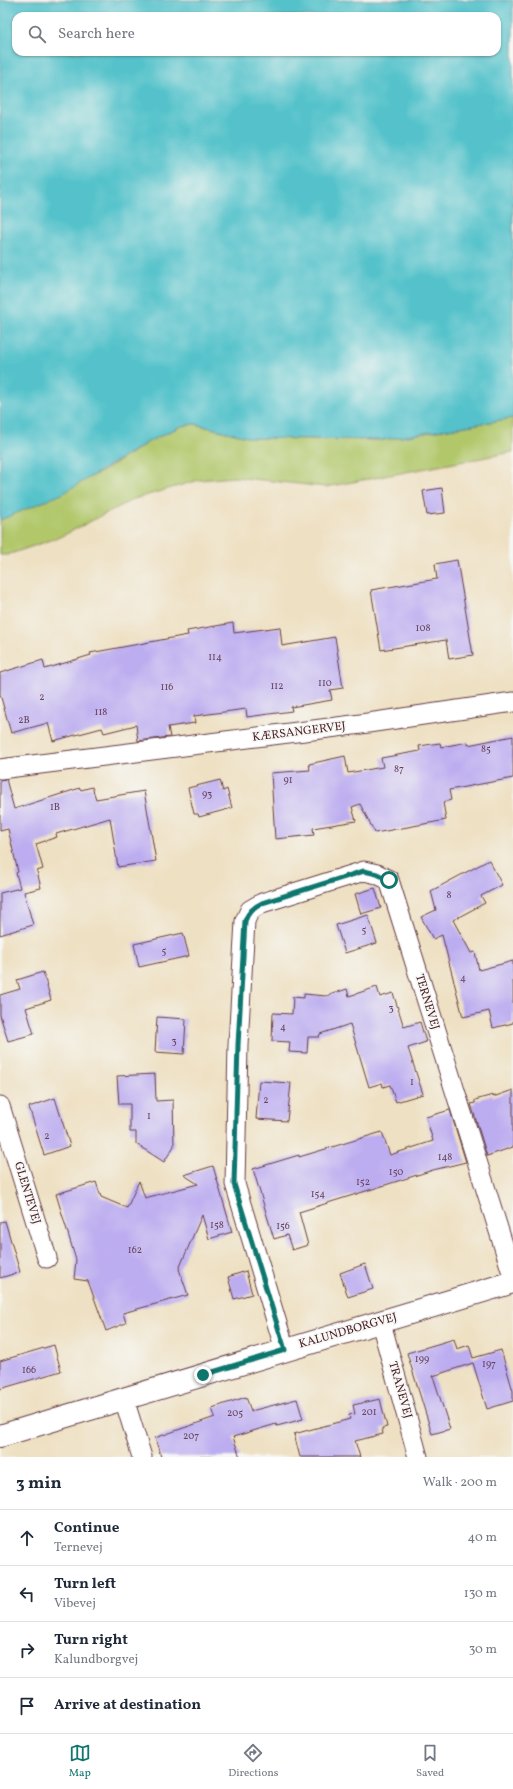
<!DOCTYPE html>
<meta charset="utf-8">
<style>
:root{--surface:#fff;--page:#f6f6f7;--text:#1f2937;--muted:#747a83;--line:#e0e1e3;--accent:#0f766e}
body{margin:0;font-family:Vollkorn,serif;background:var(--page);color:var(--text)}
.stop{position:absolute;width:12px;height:12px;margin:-9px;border:3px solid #0f766e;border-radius:50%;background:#fff}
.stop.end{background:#0f766e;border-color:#fff;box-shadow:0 1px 4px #0008}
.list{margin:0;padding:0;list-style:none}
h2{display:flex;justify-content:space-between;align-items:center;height:52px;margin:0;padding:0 16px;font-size:17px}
h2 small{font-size:13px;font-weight:400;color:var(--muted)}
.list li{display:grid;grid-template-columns:26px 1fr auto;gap:12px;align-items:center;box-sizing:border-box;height:56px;padding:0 16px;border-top:1px solid var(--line)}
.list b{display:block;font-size:15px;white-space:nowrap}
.list p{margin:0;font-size:13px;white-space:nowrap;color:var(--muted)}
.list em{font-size:13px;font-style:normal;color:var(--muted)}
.icon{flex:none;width:22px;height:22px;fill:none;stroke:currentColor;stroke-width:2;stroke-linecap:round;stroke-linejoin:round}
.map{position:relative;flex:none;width:513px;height:1457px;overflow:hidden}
.search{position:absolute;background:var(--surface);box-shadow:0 1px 3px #0004;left:12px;right:12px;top:12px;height:44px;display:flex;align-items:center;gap:10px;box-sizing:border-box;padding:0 14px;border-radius:12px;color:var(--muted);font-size:15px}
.sheet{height:276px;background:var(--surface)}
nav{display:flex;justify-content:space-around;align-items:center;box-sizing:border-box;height:56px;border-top:1px solid var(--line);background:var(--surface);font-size:11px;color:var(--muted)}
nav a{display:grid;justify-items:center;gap:2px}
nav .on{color:var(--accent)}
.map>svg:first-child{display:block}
.green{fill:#b1c76b;stroke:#7e734b}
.water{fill:#54c2cb;stroke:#4f707b;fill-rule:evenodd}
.building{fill:#bcacf0}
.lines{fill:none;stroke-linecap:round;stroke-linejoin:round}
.minor-casing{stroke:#633c42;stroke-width:21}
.tertiary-casing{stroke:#633c42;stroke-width:24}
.minor{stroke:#fff;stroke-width:19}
.tertiary{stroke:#fff;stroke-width:22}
.route{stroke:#0f766e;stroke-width:5}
.labels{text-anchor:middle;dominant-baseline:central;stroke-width:3.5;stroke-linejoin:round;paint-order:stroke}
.number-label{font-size:10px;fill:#66425c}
.street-label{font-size:12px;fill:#4a1f2b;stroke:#f6f6f2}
</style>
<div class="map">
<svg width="513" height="1457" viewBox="0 0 513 1457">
<rect width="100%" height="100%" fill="#f6f6f2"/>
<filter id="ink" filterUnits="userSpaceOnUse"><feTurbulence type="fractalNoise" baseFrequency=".025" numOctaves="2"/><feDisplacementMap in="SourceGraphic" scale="8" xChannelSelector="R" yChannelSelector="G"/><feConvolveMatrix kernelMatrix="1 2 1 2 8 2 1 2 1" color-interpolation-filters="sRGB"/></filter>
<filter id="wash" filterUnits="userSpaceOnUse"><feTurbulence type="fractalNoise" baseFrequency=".012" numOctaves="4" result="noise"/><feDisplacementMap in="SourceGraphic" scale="16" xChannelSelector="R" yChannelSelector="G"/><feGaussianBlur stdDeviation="0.9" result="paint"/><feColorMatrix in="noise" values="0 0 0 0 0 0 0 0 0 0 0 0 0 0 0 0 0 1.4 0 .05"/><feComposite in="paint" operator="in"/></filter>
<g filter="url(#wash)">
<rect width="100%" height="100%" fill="#eee0c2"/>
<polygon class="green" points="513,418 513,452 326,487 235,477 199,480 134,499 60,537 7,555 0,555 0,520 103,471 150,441 181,426 195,424 251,438 383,440"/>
<path class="water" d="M0,0H513V418L383,440L251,438L195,424L181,426L150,441L62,494L0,520ZM16,16H497V52H16Z"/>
<g id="blocks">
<g class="building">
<polygon points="442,488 445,513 427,515 423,491"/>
<polygon points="457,560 473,655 449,659 446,640 381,650 371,590 437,579 435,564"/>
<polygon points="233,623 234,633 280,627 282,646 335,637 343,688 330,690 332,700 291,707 292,711 247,717 246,709 194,716 195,723 168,727 170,737 138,741 136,725 104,733 102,728 53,741 48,723 11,733 0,694 0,673 43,660 45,669 91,655 90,653 188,635 187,631"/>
<polygon points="513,736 513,778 449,790 451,800 443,802 446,820 375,833 360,804 352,807 356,821 313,828 314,835 275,839 271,773 310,770 309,764 345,756 348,773 383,767 381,758 420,751 419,746 440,743 441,747 468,742 468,745"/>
<polygon points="6,779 14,809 80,788 81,790 92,787 96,799 144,791 156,861 118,867 110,818 56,834 57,837 36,844 43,869 37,871 41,888 24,892 33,925 0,935 0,893 20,888 16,873 18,872 8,829 0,831 0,780"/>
<polygon points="220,780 223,791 227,789 232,808 199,817 198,814 194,814 188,788"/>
<polygon points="489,860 502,885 481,896 485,903 453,920 471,953 475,952 479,970 513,961 513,1023 493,1028 489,1011 463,1017 442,935 433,939 421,917 436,910 431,891"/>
<polygon points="375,888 381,908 361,914 355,894"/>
<polygon points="368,915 377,943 345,953 336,925"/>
<polygon points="183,933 189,956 139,967 134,944"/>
<polygon points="43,972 51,1000 26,1008 34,1034 8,1041 0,1015 0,995 20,989 17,980"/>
<polygon points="377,987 380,997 393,993 404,1027 420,1022 426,1042 408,1048 423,1094 396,1102 390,1085 383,1087 382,1083 369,1087 350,1024 320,1034 319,1037 308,1037 307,1053 289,1052 290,1042 272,1041 273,1013 292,1014 293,997 304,998 304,994 326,996 347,989 349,996"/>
<polygon points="157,1017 186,1019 184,1054 155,1052"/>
<polygon points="155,1074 156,1101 173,1100 174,1146 164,1162 136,1144 136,1132 130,1132 130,1104 119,1104 117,1076"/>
<polygon points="259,1081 291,1083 287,1121 256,1119"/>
<polygon points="513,1090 513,1147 487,1156 471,1104 475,1103 475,1100 493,1095 493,1097"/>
<polygon points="55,1098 70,1146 44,1155 29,1107"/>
<polygon points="450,1110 466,1162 433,1170 299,1212 308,1245 292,1250 287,1235 274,1239 253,1169 299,1155 299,1157 382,1132 390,1155 433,1141 426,1117"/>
<polygon points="213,1166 232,1232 209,1239 202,1215 179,1269 188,1295 123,1313 126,1323 106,1331 88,1281 74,1279 76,1260 56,1194 96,1182 101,1197 127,1208 139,1181 145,1198 198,1184 184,1175"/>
<polygon points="5,1221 20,1272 0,1278 0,1222"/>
<polygon points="365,1264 373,1289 348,1297 340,1273"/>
<polygon points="246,1271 252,1294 234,1299 228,1277"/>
<polygon points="454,1339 457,1349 469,1345 473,1358 501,1350 513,1391 513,1401 487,1409 473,1363 433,1376 450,1429 432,1434 407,1353"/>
<polygon points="54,1345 61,1371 0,1389 0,1361"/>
<polygon points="246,1397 251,1411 297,1399 303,1419 277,1426 276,1424 233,1437 240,1457 161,1457 155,1438 215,1417 212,1408"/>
<polygon points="380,1399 387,1427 382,1428 383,1434 355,1441 360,1457 300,1457 294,1434 350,1419 349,1415 355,1414 353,1405"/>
</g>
</g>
</g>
<g filter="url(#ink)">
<use href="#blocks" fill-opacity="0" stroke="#633c42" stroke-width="1"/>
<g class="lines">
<g class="minor-casing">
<g id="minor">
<polyline points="0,769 361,724 513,702"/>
<polyline points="0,1106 47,1258"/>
<polyline points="381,1323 418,1457"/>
<polyline points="285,1350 235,1184 238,1045 245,921 250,910 262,903 364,871 377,874 389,880 513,1276"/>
<polyline points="124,1399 142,1457"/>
</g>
</g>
<g class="tertiary-casing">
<polyline id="tertiary" points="0,1436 513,1282"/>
</g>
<use href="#minor" class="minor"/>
<use href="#tertiary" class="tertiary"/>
</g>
</g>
<g class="lines" filter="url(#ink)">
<path class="route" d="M203,1375L285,1350L234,1184L238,1045L245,921C248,912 253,907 262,903L364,871L377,874L389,880"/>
</g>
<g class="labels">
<g class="number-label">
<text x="423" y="628">108</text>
<text x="215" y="657">114</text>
<text x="325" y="683">110</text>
<text x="277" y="686">112</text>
<text x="167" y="687">116</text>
<text x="42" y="697">2</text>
<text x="101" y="712">118</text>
<text x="24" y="720">2B</text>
<text x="486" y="749">85</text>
<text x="399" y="769">87</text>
<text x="288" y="780">91</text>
<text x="207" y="794">93</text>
<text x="55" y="807">1B</text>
<text x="449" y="895">8</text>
<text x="364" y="930">5</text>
<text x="164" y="951">5</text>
<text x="463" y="978">4</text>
<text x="391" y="1008">3</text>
<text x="283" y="1027">4</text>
<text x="174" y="1041">3</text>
<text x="412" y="1082">1</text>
<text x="266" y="1100">2</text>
<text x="149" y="1116">1</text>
<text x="47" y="1136">2</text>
<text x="445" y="1157">148</text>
<text x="396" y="1172">150</text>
<text x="363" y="1182">152</text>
<text x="318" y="1194">154</text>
<text x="217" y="1225">158</text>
<text x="283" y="1226">156</text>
<text x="135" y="1250">162</text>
<text x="422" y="1359">199</text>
<text x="489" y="1364">197</text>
<text x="29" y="1370">166</text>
<text x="369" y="1412">201</text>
<text x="235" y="1413">205</text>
<text x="191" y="1436">207</text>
</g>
<g class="street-label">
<text transform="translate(299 732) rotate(-7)">KÆRSANGERVEJ</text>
<text transform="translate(427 1002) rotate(73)">TERNEVEJ</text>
<text transform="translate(27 1193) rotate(73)">GLENTEVEJ</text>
<text transform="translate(348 1331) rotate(-16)">KALUNDBORGVEJ</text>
<text transform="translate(400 1390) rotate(74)">TRANEVEJ</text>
</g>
</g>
</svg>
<div class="stop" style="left:389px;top:880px"></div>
<div class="stop end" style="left:203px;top:1375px"></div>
<div class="search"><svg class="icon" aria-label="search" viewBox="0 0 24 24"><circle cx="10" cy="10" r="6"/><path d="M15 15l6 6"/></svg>Search here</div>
</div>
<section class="sheet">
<h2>3 min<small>Walk · 200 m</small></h2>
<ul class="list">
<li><svg class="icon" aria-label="ahead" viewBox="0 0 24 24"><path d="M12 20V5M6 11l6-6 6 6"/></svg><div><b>Continue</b><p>Ternevej</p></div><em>40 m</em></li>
<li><svg class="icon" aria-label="left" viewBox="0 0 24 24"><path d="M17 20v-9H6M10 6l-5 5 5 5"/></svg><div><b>Turn left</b><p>Vibevej</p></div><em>130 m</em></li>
<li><svg class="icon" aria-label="right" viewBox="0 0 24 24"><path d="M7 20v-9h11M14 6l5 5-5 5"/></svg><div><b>Turn right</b><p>Kalundborgvej</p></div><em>30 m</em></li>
<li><svg class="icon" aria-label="arrive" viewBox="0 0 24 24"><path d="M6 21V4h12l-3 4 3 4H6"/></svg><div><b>Arrive at destination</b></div></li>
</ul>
</section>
<nav>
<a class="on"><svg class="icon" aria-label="map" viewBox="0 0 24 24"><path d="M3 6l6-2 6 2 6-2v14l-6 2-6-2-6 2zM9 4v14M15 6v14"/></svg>Map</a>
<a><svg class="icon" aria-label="directions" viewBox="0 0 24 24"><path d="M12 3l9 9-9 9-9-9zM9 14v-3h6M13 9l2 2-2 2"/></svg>Directions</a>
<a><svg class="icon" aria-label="saved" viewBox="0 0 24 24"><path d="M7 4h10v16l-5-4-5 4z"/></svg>Saved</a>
</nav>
